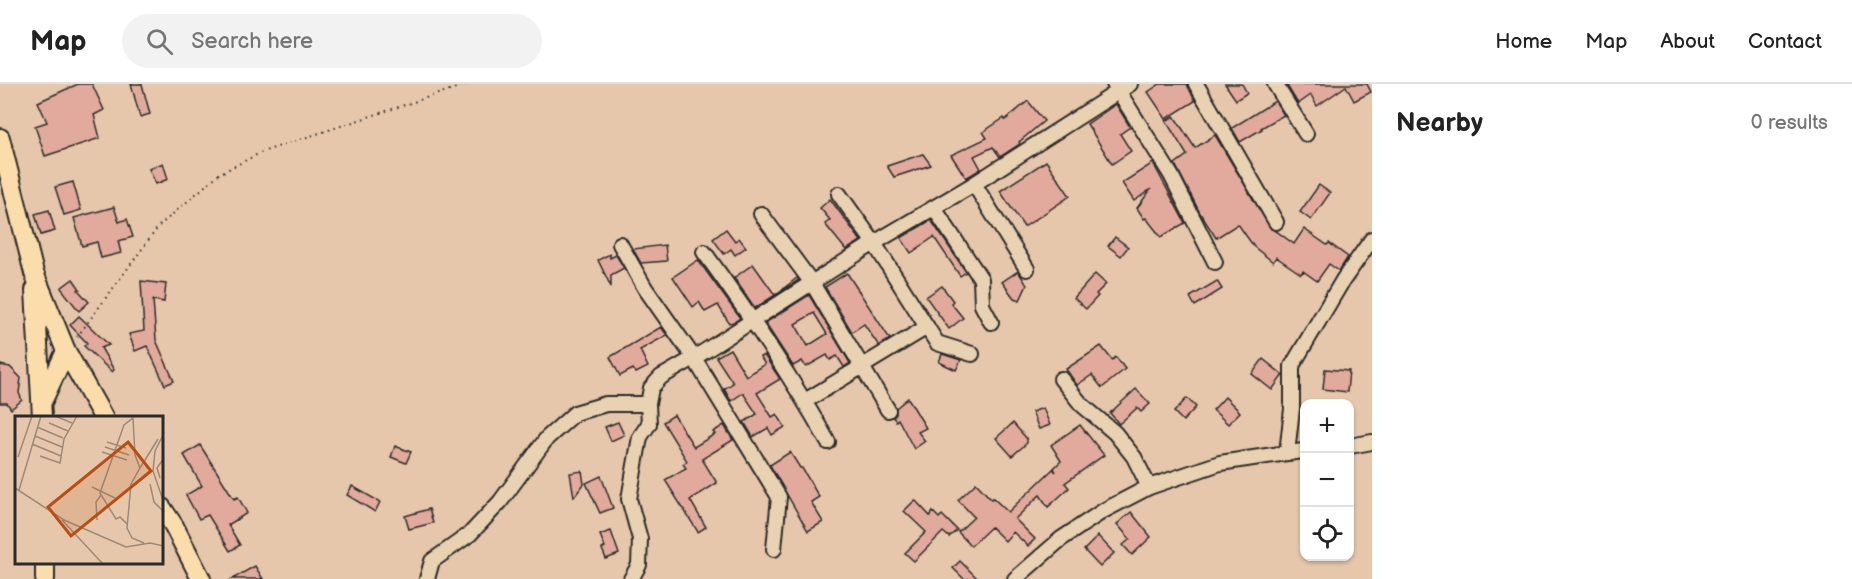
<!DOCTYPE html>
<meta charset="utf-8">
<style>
:root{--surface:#fff;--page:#f2f2f2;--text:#222;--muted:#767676;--line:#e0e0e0}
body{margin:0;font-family:"Balsamiq Sans",sans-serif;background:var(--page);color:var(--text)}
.controls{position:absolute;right:18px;bottom:18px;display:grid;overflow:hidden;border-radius:12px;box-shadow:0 2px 4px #0004}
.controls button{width:54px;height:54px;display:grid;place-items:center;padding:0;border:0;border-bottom:2px solid var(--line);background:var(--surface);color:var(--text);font:30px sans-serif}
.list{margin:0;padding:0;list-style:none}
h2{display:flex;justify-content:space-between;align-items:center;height:78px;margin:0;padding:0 24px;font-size:26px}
h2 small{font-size:20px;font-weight:400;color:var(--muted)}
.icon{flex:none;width:33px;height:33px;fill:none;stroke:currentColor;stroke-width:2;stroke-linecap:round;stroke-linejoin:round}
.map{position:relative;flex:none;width:1372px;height:495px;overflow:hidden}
header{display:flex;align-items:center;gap:36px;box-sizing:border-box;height:84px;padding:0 30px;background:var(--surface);border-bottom:2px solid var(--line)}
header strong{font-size:28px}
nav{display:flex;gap:33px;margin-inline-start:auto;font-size:21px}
.search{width:420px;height:54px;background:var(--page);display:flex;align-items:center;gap:15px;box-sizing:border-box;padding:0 21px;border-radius:33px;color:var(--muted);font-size:22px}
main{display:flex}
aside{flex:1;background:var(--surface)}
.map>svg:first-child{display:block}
.building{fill:#e2aa9c;stroke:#2b2b2b;stroke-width:1.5;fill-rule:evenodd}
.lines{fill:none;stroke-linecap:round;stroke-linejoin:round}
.minor-casing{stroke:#2b2b2b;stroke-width:18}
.major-casing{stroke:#2b2b2b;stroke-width:22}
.path{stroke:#2b2b2b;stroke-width:2;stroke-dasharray:1.5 4.5;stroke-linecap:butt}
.minor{stroke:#e8d2b1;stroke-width:14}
.major{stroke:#faddab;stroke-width:18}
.inset-road{fill:none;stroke:#9c8978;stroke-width:1.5}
.view{fill:#b94e14;fill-opacity:0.15;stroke:#b94e14;stroke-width:3}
.inset-edge{fill:none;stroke:#2b2b2b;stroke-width:3}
</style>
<header>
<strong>Map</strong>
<div class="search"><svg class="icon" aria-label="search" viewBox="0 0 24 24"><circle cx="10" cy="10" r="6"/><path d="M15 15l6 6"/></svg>Search here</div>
<nav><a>Home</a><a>Map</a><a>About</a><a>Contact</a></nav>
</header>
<main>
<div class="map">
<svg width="1372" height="495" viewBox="0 0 1372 495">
<rect width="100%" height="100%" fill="#e7c7ab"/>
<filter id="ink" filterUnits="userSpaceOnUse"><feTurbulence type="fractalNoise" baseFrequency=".0167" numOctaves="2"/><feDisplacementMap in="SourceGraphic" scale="12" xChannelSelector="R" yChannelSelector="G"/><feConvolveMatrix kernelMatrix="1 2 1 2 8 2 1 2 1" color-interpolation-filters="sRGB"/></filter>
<g filter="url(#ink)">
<g class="building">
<polygon points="78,0 92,0 104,26 94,31 100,54 45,72 35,42 47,38 38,18"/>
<polygon points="131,0 142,0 150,30 140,33"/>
<polygon points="1160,0 1187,0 1195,17 1166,35 1148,8"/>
<polygon points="1225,0 1242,0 1247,9 1236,16"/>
<polygon points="1286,0 1367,0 1371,8 1354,17 1346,2 1317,22 1311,11 1298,20"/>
<polygon points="1028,17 1044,37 1019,58 1020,60 1000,73 993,63 974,72 981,85 966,94 951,71 987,54 983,48 1004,34 1005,36"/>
<polygon points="1275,17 1284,31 1261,44 1262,45 1240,58 1232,44"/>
<polygon points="1116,20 1130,43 1120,50 1131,67 1112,80 1087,40"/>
<polygon points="1174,32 1195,64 1215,51 1271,145 1276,147 1294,160 1304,145 1327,161 1329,159 1348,173 1339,187 1329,180 1317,197 1303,187 1301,190 1276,173 1273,178 1254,163 1238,140 1216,154 1200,129 1175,80 1187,71 1166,37"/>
<polygon points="923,70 931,81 894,93 887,82"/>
<polygon points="1046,77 1070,112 1024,143 1000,107"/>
<polygon points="163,79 168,95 156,100 149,85"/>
<polygon points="1153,79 1185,139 1161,153 1146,134 1144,135 1137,124 1151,105 1134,117 1122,99"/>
<polygon points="73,98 81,126 64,131 55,103"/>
<polygon points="1319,101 1330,109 1311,136 1300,128"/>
<polygon points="830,115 861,157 846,166 825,140 830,136 820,124"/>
<polygon points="114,123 119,138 127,135 133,153 118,157 121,169 101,174 97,158 82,162 74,134"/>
<polygon points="49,126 55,147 41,151 35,130"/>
<polygon points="931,136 966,188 960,192 934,153 911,169 901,154"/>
<polygon points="726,145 735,157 739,154 746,163 735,171 731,165 724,170 713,155"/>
<polygon points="1115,153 1128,163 1121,172 1108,162"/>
<polygon points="665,161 667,177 641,179 633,165"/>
<polygon points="610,170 610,174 616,171 624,184 611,191 611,203 598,176"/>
<polygon points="698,176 740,234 734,238 729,239 718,221 705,228 699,218 693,223 673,193"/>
<polygon points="753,180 775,211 797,194 799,196 755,224 734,194"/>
<polygon points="1018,187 1027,201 1020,216 1014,214 1002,198"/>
<polygon points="847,189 890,255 879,262 864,240 852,248 825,203"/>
<polygon points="1095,190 1106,200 1096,210 1098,212 1086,225 1074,214"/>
<polygon points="73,195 80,205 78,206 89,218 79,227 61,204"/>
<polygon points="141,197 166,200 164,218 153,216 156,256 174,297 165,301 147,262 135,267 129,250 144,247"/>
<polygon points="1217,197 1222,205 1195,222 1190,213"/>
<polygon points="942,202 953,217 951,219 963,234 949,245 926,213"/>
<path d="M809,211L850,279L844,283L837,272L830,276L827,271L806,283L802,277L793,282L765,239ZM814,229L827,250L808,262L795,240Z"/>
<polygon points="79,232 109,261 101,264 114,286 112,288 84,262 87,259 70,241"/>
<polygon points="661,243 667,251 640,266 648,283 636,289 633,285 620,292 610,273"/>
<polygon points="1101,262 1112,276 1116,273 1125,285 1102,304 1092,291 1077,301 1066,285"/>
<polygon points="730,265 746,292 765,280 760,273 764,271 780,295 757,309 772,333 777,330 785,343 772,351 768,344 753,353 744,338 757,330 743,309 731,317 724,305 733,299 716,273"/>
<polygon points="942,270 961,276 956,286 939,278"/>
<polygon points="1263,275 1283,291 1272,306 1252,290"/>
<polygon points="0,281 10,283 21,294 19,309 22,316 11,325 7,319 0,319"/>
<polygon points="1325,285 1349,287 1347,308 1323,305"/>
<polygon points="1136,305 1150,320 1141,328 1137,324 1119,340 1110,329"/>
<polygon points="1225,313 1240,328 1228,340 1213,326"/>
<polygon points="908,314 926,344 918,348 925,357 914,365 898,335 896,337 893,333 896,330 896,324"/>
<polygon points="1187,314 1196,323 1183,337 1174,328"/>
<polygon points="1043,324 1050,341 1039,345 1032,328"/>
<polygon points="674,331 694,363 715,350 713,348 724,341 733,356 702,375 717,399 690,416 706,443 698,448 665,396 686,384 683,380 687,377 663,338"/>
<polygon points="618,338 624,351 611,357 605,343"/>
<polygon points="1013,339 1027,355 1027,359 1012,372 996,354"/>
<polygon points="1080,341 1104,371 1065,399 1069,404 1048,423 1040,411 1015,435 1035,455 1028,462 1013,448 1005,457 991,443 971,462 958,448 974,433 958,416 976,399 991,415 993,414 1008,428 1053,385 1056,388 1054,384 1061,377 1051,361"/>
<polygon points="200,361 234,415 238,413 247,429 228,441 240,461 230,467 208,431 199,435 186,411 202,402 184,371"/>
<polygon points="395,362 411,368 406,379 391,373"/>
<polygon points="790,368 800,384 802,384 819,413 811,418 823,438 808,447 770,381"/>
<polygon points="582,387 584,400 574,413 570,389"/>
<polygon points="601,392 613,424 600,429 586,399"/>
<polygon points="352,402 380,418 375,428 347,411"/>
<polygon points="915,416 930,432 933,428 939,434 942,431 957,446 949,453 943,448 914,477 905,469 926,448 904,427"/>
<polygon points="429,425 433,439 409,445 405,432"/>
<polygon points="1131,428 1151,453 1132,471 1123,461 1130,455 1117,440"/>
<polygon points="611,447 619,470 606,475 602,465 605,463 600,451"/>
<polygon points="1098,452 1114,469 1100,483 1084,466"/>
<polygon points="960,477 978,495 964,495 953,484"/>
<polygon points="255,482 263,495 232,495"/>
</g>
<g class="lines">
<g class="minor-casing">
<g id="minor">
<polyline points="1114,0 1171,91 1215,178"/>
<polyline points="1196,0 1276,138"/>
<polyline points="1275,0 1306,50"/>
<polyline points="974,100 1027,185"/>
<polyline points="839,110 874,159 937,259 972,270"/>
<polyline points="934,124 981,195 982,221 991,238"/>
<polyline points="761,130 812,199 888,326"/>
<polyline points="620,160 645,204 694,274 779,413 774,465"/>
<path d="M704,168C749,230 791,292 828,358"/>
<polyline points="1061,295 1081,320 1115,349 1134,373 1149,403"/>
<polyline points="805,317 927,243"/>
<polyline points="1350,362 1372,358"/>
<polyline points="1287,369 1304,367"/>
<polyline points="427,495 432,477 470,450 500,418 547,354 575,329 606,320 648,320"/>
<polyline points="631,495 639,481 640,455 629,415 640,353 649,340 648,320 651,304 661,293 694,274 874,159 974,100 1130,0"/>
<polyline points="1015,495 1061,455 1103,427 1149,403 1220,379 1287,369 1292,325 1292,282 1343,196 1372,155"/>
</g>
</g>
<g class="major-casing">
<g id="major">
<polyline points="0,54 34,189 66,267 103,333"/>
<polyline points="35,206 42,333"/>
<polyline points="43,316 66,267"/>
<polyline points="162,424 174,442 201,495"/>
<polyline points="45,478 45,495"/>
</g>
</g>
<polyline class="path" points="77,253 159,142 219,90 262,68 468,0"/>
<use href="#minor" class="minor"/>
<use href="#major" class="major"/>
</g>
</g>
<g transform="translate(15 332)">
<rect width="148" height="148" fill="#e7c7ab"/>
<path class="inset-road" d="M40,0L57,7M34,7L53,15M22,11L48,22M149,17L140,35L138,55L149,87M20,20L47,31M92,26L111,32M17,28L46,40M90,31L114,39M87,36L112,44M25,40L45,47L49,23L62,0M3,41L17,0M125,52L143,23M145,62L142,52L149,42M135,68L139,86L149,96M77,71L100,82M0,72L49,104L111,131L135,127L149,130M4,74L26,0M47,104L88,148M82,104L81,86L86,79M112,108L105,101L101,103L85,77L109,9L118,2L120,39L125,52L116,68L112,112L117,122L129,127"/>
<path class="view" d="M113,26L136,55L56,120L33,91Z"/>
<rect width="148" height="148" class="inset-edge"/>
</g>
</svg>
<div class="controls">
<button>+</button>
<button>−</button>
<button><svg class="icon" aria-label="locate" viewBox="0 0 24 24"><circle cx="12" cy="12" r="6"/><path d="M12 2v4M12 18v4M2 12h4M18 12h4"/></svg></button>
</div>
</div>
<aside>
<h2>Nearby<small>0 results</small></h2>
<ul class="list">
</ul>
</aside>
</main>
